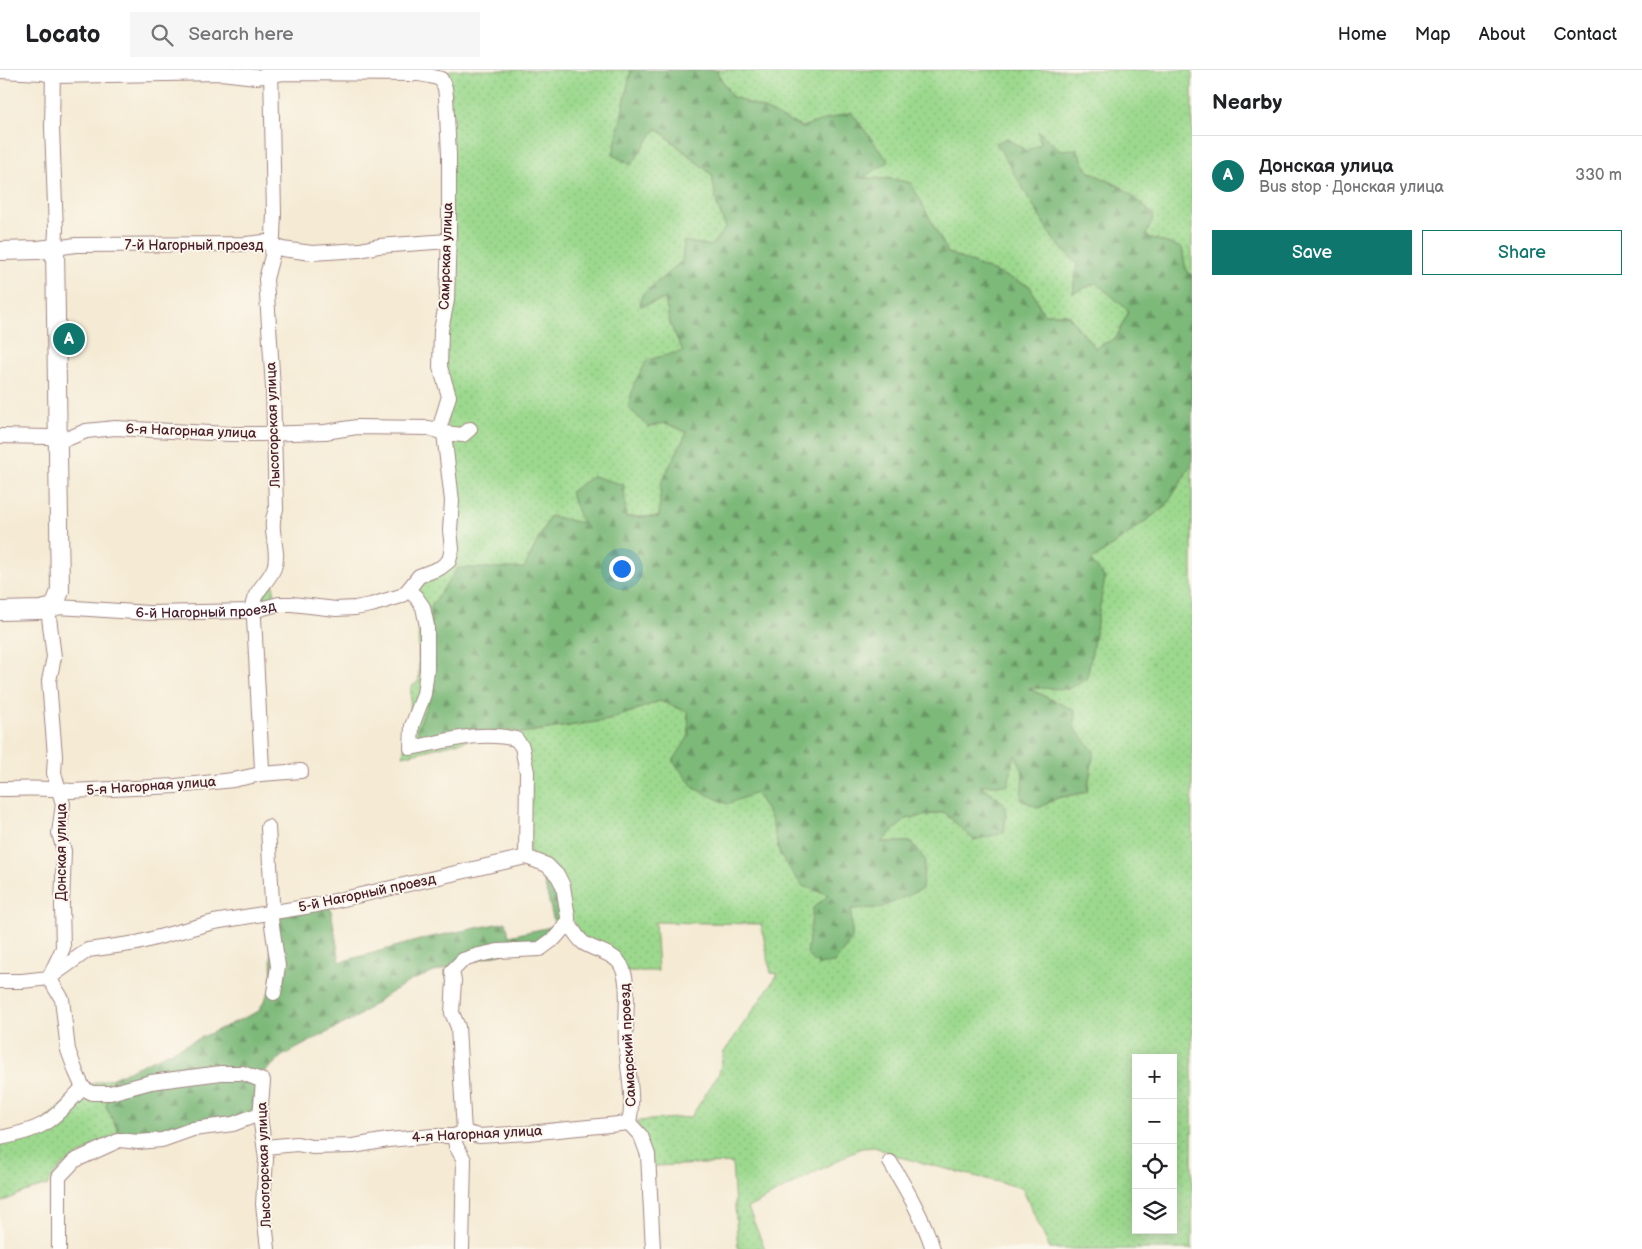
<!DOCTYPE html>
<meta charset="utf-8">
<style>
:root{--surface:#fff;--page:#f6f6f6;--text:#202124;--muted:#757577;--line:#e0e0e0;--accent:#0f766e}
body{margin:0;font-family:"Balsamiq Sans",sans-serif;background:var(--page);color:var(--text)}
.controls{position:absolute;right:15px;bottom:15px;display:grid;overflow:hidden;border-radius:0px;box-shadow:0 2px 12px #0003}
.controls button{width:45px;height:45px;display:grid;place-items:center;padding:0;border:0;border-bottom:1px solid var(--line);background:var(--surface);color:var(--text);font:25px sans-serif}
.you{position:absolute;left:621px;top:498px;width:18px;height:18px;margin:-12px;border:4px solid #fff;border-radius:50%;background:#1a73e8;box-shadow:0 0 0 8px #1a73e833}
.badge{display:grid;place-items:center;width:32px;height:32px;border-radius:50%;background:var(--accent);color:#fff;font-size:16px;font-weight:700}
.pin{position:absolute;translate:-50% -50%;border:2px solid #fff;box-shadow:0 1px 5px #0006}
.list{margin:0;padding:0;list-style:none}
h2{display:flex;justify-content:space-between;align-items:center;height:65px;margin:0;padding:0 20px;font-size:21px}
h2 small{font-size:16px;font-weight:400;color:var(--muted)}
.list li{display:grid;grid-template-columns:32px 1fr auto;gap:15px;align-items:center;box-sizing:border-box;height:80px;padding:0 20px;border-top:1px solid var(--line)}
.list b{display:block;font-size:19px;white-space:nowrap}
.list p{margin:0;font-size:16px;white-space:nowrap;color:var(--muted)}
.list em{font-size:16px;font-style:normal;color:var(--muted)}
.actions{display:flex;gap:10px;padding:15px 20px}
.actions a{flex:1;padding:11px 0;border:1px solid var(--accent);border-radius:0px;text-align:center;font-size:18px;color:var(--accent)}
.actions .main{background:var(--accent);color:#fff}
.icon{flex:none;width:28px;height:28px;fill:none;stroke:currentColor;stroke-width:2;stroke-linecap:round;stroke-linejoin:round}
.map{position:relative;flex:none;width:1192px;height:1179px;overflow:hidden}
header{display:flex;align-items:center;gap:30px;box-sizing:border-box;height:70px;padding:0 25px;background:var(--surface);border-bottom:1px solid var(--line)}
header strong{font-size:24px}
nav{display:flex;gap:28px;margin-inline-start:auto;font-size:18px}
.search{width:350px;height:45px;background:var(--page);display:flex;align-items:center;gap:12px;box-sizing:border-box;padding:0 18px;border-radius:0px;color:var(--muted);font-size:19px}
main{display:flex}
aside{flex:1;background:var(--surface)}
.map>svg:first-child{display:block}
.grass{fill:url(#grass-dots);stroke:#737c5c;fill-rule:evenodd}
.forest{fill:url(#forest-firs);stroke:#646c52}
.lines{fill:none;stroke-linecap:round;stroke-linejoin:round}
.minor-casing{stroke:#a08580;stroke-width:16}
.tertiary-casing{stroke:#a08580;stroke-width:20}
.minor{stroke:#fff;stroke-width:14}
.tertiary{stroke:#fff;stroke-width:18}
.labels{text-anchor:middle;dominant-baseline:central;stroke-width:4;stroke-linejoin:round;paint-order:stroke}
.street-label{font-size:14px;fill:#4a1f2b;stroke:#fbf7ec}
</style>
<header>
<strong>Locato</strong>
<div class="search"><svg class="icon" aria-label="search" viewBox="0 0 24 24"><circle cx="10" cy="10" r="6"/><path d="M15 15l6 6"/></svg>Search here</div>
<nav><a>Home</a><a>Map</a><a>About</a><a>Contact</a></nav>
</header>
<main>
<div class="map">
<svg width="1192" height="1179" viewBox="0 0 1192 1179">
<defs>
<pattern id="grass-dots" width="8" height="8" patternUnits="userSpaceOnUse" patternTransform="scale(1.25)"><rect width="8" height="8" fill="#9cd98e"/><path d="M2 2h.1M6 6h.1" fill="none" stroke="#88ba7b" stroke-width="1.8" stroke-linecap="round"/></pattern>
<pattern id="forest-firs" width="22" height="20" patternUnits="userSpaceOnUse" patternTransform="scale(1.25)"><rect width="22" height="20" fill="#7db979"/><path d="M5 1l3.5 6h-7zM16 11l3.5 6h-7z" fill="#689663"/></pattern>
</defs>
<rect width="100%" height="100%" fill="#fbf7ec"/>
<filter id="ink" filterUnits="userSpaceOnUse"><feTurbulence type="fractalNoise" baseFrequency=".02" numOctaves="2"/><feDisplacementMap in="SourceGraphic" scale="10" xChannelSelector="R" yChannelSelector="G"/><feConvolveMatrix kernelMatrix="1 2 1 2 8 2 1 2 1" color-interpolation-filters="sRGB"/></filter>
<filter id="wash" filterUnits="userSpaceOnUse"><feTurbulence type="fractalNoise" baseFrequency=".0096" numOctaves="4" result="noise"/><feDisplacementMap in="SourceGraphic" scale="20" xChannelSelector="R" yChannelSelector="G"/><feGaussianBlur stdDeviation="1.12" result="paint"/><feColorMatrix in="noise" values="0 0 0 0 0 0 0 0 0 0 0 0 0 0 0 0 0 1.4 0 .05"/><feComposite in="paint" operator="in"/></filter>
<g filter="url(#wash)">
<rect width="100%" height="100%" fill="#f5ebd5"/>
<g class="grass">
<path d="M450,0H631L614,85L631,95L656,58L712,105L717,135L726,158L711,176L682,191L642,225L641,236L665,229L670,254L683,281L665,353L687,362L662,413L660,447H626L583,454L550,446L524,499L470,664L511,660L521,663L609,650L660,631L688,642L689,666L756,723L771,748L780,785L830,825L852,869L851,839L880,838L925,790L911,772H881L906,749L944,742L974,770L979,714L1015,683L1039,738L1057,728L1087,722L1094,681L1074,658L1075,641L1026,617L1069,619L1091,491L1166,436L1190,397L1192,396V1179H1050L1022,1118L899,1087L875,1077L861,1078L748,1138L765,1179H738L732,1093L654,1096L637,1051L691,1047L719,1003L724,982L778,904L771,903L761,854L655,852L658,901H626L583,868L530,782L519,679L514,672L473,669L403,686L410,647L411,617L419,611L418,538L414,517L450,492L448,368L443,296L444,7ZM1136,988H1173V1160H1136Z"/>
<polygon points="718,0 1192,0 1192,206 1186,201 1182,178 1146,166 1123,118 1088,101 1077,79 1059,80 1039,62 1041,74 1026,81 1007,68 1053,169 1077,194 1073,223 1096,212 1129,241 1116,268 1095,278 1067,244 1044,244 1029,216 948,183 911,113 892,109 860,108 801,57 764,39 731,26 717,2"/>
<polygon points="272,508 275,526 273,530 257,532"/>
<path d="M113,1008L106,1036L119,1063C96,1080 61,1087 48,1115L24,1122L0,1133V1070L23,1067L88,1015Z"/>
</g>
<g class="forest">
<polygon points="631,0 718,0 717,2 731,26 764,39 801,57 851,42 889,92 862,108 892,109 911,113 948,183 1030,216 1043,244 1067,244 1095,278 1116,268 1129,241 1096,213 1073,223 1077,194 1053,169 996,73 1007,68 1026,81 1041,74 1038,61 1059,80 1077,79 1088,101 1123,118 1154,145 1146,166 1182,178 1186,201 1192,206 1192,396 1190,397 1166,436 1091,491 1105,508 1087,609 1069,619 1028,618 1075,641 1074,658 1094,681 1087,722 1057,728 1039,738 1021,730 1023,701 1015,684 1008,715 980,715 1004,733 1006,745 1004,763 974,770 944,742 906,749 881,772 911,772 925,790 922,819 880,838 851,839 852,869 834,893 818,895 807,884 813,838 829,825 802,816 780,785 771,748 756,723 727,734 694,718 673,691 689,666 688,642 660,631 609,650 521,663 511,660 420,671 418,658 431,625 431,536 458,498 524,498 550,446 582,453 570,422 593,406 624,415 626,447 659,447 661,413 687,362 665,353 648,357 628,337 634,314 647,290 683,281 670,254 665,229 640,236 642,225 682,191 684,171 711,176 726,157 717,135 712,105 657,58 631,95 613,85"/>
<polygon points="540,795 554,807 563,854 538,874 452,896 412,910 388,924 357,947 282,986 265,1002 260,1011 256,1037 252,1042 232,1050 136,1069 119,1063 106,1036 113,1008 259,941 272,916 270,853 266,848 330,835 340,892 427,868 506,852 509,866 555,856"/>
</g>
</g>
<g filter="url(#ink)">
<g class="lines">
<g class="minor-casing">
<g id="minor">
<polyline points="53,0 52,58 56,160 55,178 76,175 246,174 264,172 282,179 312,183 360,180 379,176 448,171"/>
<polyline points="0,1 43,3 54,6 221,3 256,7 284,3 419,4 430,6 441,9 445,18 446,26 449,84 449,160 447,230 441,260 440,297 449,326 441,353 438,361"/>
<polyline points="0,366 48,367 58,370 69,368 86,361 115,358 229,364 261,364 325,362 357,357 429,358 444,363 463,365 470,359"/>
<path d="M408,520L416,527L423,537L427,556V600L424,624L412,656L411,678C446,671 481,660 516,669L522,677L527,702L526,787"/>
<path id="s1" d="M54,537L75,538L149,543L252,541L279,534H292L336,539L355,538L371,535L401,526L408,520L419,506L440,498L449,491L452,479L450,460L452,431L444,363"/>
<polyline points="48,539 54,587 49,611 55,686 54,703 63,734 59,763 64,781 62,835 63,878 49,908 62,929 68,980 76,1002 83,1018"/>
<path d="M261,704L262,699L254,548C247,524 266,517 274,498C280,484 271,466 273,451C273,447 275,443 276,439L273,318L266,209L272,186L274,144L271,0"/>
<path d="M0,719C23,719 47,717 70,721L176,716L233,710L261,704L301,701"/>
<polyline points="268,757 272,832 270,842 278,896 274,923"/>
<path d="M568,853C573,859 578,870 585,874C595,880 609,882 618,891C633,907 624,953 626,974C627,1001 635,1025 629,1053"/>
<polyline points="0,911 22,911 49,908 88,880 137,873 214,852 317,835 526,787 547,795 558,806 563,816 568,847 568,853 555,868 540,879 498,881 479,885 463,890 452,901 454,911 452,943 458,957 464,1062"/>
<polyline points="83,1018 92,1023 110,1023 151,1012 221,1003 243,1003 263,1011 260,1046 266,1089 263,1134 268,1179"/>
<polyline points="629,1053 641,1066 648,1085 653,1179"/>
<polyline points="454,1066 456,1076 464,1090 462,1179"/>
<path d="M0,1068C14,1065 29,1062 42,1055C58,1046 70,1030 83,1018"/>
<polyline points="265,1077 297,1074 312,1077 353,1076 388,1070 433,1066 454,1066 464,1062 479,1066 528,1063 629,1053"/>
<path d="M890,1092C907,1120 923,1148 933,1179"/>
<polyline points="59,1179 59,1107 74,1091 120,1070 138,1072 162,1070 193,1059 233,1054 254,1046 260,1046"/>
</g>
</g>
<g class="tertiary-casing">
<polyline id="tertiary" points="0,181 38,180 55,178 60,521 54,537 40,540 0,541"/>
</g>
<use href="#minor" class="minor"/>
<use href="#tertiary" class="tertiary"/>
</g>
</g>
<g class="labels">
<g class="street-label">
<text x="194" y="175">7-й Нагорный проезд</text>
<text transform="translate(446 186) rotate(-88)">Самрская улица</text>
<text transform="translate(273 355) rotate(-92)">Лысогорская улица</text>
<text transform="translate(191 361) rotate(2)">6-я Нагорная улица</text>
<text stroke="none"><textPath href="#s1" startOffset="152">6-й Нагорный проезд</textPath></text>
<text transform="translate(151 716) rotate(-4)">5-я Нагорная улица</text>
<text transform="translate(61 782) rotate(-90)">Донская улица</text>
<text transform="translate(367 823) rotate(-12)">5-й Нагорный проезд</text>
<text transform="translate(628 975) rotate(-93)">Самарский проезд</text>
<text transform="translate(477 1064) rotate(-3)">4-я Нагорная улица</text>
<text transform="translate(264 1095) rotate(-92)">Лысогорская улица</text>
</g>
</g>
</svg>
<div class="controls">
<button>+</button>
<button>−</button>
<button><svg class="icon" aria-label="locate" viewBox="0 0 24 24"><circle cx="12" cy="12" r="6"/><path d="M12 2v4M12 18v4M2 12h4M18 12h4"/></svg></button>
<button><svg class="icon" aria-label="layers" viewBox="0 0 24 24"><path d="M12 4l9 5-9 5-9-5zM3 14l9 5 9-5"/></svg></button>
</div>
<div class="you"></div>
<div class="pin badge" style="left:69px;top:269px">A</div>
</div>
<aside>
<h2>Nearby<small></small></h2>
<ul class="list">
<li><span class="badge">A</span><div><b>Донская улица</b><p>Bus stop · Донская улица</p></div><em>330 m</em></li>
</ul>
<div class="actions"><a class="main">Save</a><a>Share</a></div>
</aside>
</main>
